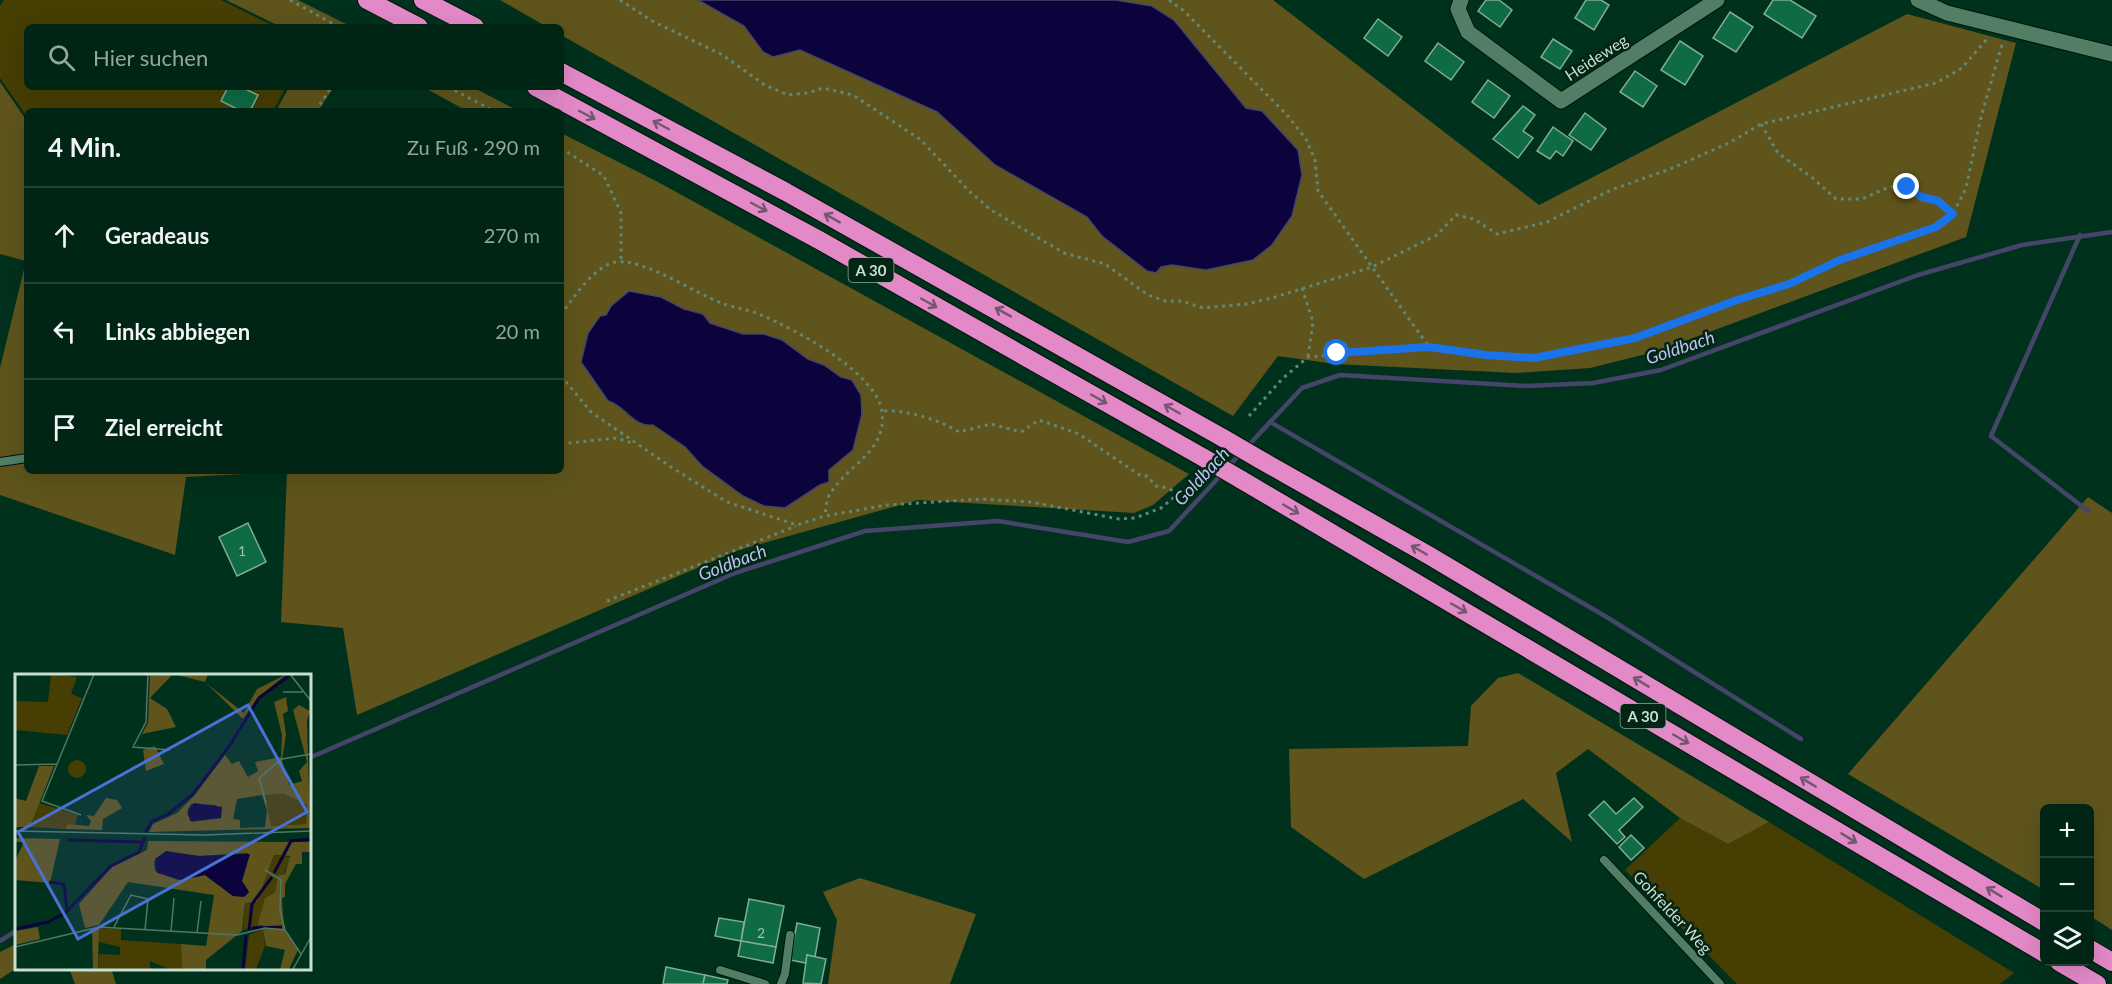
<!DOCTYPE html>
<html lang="de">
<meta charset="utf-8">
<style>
:root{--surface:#002515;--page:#0a2d1e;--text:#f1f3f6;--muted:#95a5a0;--line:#224234}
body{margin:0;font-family:Lato,sans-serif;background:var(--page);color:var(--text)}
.controls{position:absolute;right:18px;bottom:18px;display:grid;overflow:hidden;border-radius:9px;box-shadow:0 6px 24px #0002}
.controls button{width:54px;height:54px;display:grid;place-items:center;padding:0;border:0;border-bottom:2px solid var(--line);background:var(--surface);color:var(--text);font:30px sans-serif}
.stop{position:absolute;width:18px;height:18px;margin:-14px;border:4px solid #1a73e8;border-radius:50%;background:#fff}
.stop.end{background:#1a73e8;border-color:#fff;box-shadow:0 2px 6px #0008}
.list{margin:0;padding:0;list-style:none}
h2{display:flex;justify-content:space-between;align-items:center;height:78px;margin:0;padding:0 24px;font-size:26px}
h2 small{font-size:20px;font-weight:400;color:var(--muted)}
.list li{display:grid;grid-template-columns:39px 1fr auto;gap:18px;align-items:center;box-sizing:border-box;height:96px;padding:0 24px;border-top:2px solid var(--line)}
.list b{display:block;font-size:22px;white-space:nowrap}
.list em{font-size:20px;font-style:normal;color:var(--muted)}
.icon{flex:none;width:33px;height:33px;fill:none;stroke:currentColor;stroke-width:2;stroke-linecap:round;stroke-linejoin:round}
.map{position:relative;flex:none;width:2112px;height:984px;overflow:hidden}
.search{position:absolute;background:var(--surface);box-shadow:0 6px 24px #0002;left:24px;top:24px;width:540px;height:66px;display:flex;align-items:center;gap:15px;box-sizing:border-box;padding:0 21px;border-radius:9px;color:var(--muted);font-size:22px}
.panel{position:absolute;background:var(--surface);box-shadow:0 6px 24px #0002;left:24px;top:108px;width:540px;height:366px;border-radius:9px}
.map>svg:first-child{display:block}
.green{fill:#473e04}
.forest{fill:#5e541c;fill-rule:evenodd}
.water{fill:#0d033c;stroke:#454569;stroke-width:1.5}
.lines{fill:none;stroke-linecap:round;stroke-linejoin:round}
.stream{stroke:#454569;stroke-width:4.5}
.building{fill:#0f6b44;stroke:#7fad92;stroke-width:1.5}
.service-casing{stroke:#01150a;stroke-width:10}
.minor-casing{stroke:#01150a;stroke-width:17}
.motorway-casing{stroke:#01150a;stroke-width:20}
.path{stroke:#628775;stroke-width:3;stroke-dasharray:3 4.5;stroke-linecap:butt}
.service{stroke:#517e65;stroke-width:8}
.minor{stroke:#517e65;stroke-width:15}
.motorway{stroke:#e389c8;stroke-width:18}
.motorway-bridge-casing{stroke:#01150a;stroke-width:20;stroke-linecap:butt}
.motorway-bridge{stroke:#e389c8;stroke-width:18}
.oneway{stroke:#72576e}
.route{stroke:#1a73e8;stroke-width:8}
.labels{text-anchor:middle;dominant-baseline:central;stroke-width:5;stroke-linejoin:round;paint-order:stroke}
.number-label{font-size:14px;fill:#9ac2ae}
.shield{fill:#022515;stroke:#8da799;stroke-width:1.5}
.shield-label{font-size:15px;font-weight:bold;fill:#c8dfd1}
.street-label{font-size:16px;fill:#c8dfd1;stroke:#022515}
.water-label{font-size:18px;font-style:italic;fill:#bdc3f0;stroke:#022515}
.inset-river{fill:none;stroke:#0d033c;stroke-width:3}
.inset-road{fill:none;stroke:#507764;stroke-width:1.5}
.view{fill:#4872d6;fill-opacity:0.15;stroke:#4872d6;stroke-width:3}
.inset-edge{fill:none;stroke:#c8dfd1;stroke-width:3}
</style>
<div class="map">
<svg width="2112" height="984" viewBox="0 0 2112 984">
<rect width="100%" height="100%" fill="#00311c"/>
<g class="green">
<polygon points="4,0 221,0 276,27 27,27 27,87 286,87 273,111 27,111 27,117 0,78 0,6"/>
<polygon points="1680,818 1728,844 1769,822 2014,973 2000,984 1737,984 1625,870"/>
</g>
<g class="forest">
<polygon points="226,0 298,0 352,27 281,27"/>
<polygon points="500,0 698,0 744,26 763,52 773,57 800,50 937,112 995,165 1087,217 1102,236 1147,271 1173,264 1206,270 1253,260 1272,245 1292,216 1301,175 1174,20 1152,6 1116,0 1273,0 1539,205 1907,14 2016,43 1966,237 1658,351 1590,368 1516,373 1335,364 1278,356 1233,416 561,35 561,27 547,27"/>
<path d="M0,82L27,121V471H561V133L658,182L1189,474L1153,505L1134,513L918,500L739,550L357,715L343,628L281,622L287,472L186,477L175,555L0,495V368L26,261L0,254ZM629,291L661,297L684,309L703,314L710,323L743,334H764L782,340L808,359L824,365L841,377L862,414L853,450L829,470V482L820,485L785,508L702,466L685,447L652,425L631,418L616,403L608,401L581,362L600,316L606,315Z"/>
<polygon points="289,87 334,87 318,111 276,111"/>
<polygon points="423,87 472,87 519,111 467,111"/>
<polygon points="2088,497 2112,513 2112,930 2090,916 2090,808 2044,808 2044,890 1848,774"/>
<polygon points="1518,673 1769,822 1728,844 1680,818 1588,749 1556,773 1572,842 1523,799 1364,879 1291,827 1289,749 1468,746 1471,706 1498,678"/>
<polygon points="860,878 976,914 950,984 828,984 837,920 823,892"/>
<polygon points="16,944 17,968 0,979 0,952"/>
<polygon points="69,968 111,968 116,984 75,984"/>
</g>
<g class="water">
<polygon points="698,0 1116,0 1152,6 1174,20 1246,108 1262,111 1298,150 1302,175 1292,216 1272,245 1253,260 1206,270 1172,265 1161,267 1156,273 1147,271 1102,236 1087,217 995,165 937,112 800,50 773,57 763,52 744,26"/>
<path d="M629,291L661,297L684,309L703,314L710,323L743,334H764L782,340L808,359L824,365L841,377L852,380L861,395L862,414L853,450L829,470V482L820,485L785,508L764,506L743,496L702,466L685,447L653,425C633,428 625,405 608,401L581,362L588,333L600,316L606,315L611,306Z"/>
</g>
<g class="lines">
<g class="stream">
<polyline points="2080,235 1991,436 2088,511"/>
<polyline points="1270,422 1605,616 1801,739"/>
<polyline points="1246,448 1302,388 1340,375 1527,386 1593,383 1661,370 1918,275 2022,245 2112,232"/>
<polyline points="1228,467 1240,454"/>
<polyline points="309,758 735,573 865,531 998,521 1128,542 1169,531 1222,474"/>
<polyline points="0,941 16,931"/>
</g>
</g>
<g class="building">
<polygon points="1486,0 1499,0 1512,10 1500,27 1478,11"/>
<polygon points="1586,0 1601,0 1609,5 1594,30 1575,18"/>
<polygon points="1773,0 1790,0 1816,16 1802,38 1764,14"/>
<polygon points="1730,12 1753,27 1736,52 1713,38"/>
<polygon points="1378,19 1402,37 1388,56 1364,38"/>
<polygon points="1553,39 1572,51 1560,69 1541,57"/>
<polygon points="1680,41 1703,56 1685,85 1661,70"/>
<polygon points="1438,43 1464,62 1451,80 1425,61"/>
<polygon points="1635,71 1657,86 1643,107 1620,92"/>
<polygon points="1488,80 1510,96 1494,118 1472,102"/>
<polygon points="228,87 241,87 258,95 250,111 241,111 221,101"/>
<polygon points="1523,106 1535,115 1523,131 1533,138 1518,158 1493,139"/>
<polygon points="1585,113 1606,129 1591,150 1569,135"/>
<polygon points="1553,127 1573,141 1563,156 1556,151 1550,159 1537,151"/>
<polygon points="248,523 266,562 237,576 219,537"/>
<polygon points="1634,798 1643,807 1619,830 1625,837 1617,844 1589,815 1604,801 1616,814"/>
<polygon points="1631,835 1644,848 1631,860 1619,847"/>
<polygon points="749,899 784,906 776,947 741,941"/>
<polygon points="719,918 744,922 741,941 715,936"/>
<polygon points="797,923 820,928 815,957 807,955 806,963 790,960"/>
<polygon points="741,941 776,947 773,963 738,956"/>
<polygon points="807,955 826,959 821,984 803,983"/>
<polygon points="666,967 705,975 703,984 663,984"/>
<polygon points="705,975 728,980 727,984 703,984"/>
</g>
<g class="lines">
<g class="service-casing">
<g id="service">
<polyline points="0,462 27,458"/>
<polyline points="1604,860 1720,984"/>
<polyline points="720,970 765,984"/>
<polyline points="781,984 785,974 790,935"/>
</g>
</g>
<g class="minor-casing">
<g id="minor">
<polyline points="1461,0 1458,9 1468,32 1561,101 1717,0"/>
<polyline points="1918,0 1947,13 2112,54"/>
</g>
</g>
<g class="motorway-casing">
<g id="motorway">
<polyline points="367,0 419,27"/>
<polyline points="423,0 475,27"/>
<polyline points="561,72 786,192 1223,438"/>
<polyline points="536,87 819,240 1204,458"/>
<polyline points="1259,459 1430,556 2044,922"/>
<polyline points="1240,479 2044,953"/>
<polyline points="2090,949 2112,962"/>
<polyline points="2059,962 2097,984"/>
</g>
</g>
<g class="path">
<polyline points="290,0 339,27"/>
<polyline points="620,0 652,21 721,54 765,85 788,95 808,93 823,88 853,95 921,140 969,191 991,210 1064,253 1105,264 1148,295 1165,301 1182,301 1203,308 1246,304 1272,298 1372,267 1437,235 1456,215 1474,219 1497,234 1547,222 1611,190 1670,169 1729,143 1761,124 1936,83 1962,68 1987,39"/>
<polyline points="1169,0 1184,11 1287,115 1306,139 1315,160 1318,191 1429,347"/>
<polyline points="448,87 494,111"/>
<polyline points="316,111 331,87"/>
<polyline points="1761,124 1778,153 1814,179 1836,199 1862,199 1889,187 1907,187 1921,197 1938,201 1953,213"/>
<polyline points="561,148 604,176 621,213 621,262"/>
<polyline points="1302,288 1313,322 1308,357"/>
<path d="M561,315C573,298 594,266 616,262C643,258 695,293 721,303C734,308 748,309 761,315C795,329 877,373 882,412C887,452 847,465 830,494C826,500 826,508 825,516"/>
<path d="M561,376L591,412L671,467L727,502L797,525L825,516L887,505L982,499L1031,502L1119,519L1135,518L1161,508L1178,494L1168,488L1156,486L1147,476H1141L1079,434L1039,420L1021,432L991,424L959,432C940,420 904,409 882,411"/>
<polyline points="1249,416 1282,379 1308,357 1429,347 1486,355 1534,358 1573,352 1635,338 1669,327 1737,300 1789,284 1840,260 1936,227 1953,214 1966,188 1981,117 2003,41"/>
<polyline points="561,444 616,438 632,443"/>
<polyline points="607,601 796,526"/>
</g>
<use href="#service" class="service"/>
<use href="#minor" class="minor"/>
<use href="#motorway" class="motorway"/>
<g class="motorway-bridge-casing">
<g id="motorway-bridge">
<polyline points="1223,438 1259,459"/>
<polyline points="1204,458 1240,479"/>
</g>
</g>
<use href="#motorway-bridge" class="motorway-bridge"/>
</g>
<defs><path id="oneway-shaft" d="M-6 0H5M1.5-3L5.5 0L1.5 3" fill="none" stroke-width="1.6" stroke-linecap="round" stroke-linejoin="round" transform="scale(1.5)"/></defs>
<g class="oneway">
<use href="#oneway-shaft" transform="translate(587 115) rotate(28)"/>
<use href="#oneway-shaft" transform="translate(661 125) rotate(-152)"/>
<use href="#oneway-shaft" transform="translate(759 207) rotate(28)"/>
<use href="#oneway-shaft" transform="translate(832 218) rotate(-151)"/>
<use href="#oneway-shaft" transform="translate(929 303) rotate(30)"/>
<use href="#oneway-shaft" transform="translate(1003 312) rotate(-151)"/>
<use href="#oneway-shaft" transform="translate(1099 399) rotate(30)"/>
<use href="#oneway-shaft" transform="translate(1172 409) rotate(-150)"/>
<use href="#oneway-shaft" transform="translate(1291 509) rotate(30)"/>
<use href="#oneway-shaft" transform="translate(1419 550) rotate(-150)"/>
<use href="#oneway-shaft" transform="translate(1459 608) rotate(30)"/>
<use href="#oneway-shaft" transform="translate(1641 682) rotate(-149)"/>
<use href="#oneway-shaft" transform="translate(1681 739) rotate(30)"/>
<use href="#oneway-shaft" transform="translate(1808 782) rotate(-149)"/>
<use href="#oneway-shaft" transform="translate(1849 838) rotate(31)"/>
<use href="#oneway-shaft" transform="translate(1994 892) rotate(-149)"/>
</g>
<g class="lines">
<polyline class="route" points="1337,353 1429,347 1486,355 1534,358 1635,338 1737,300 1789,284 1840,260 1936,227 1953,214 1938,201 1922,197 1907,187"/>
</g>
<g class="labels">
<g class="number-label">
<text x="242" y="550">1</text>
<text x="761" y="932">2</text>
</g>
<g class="shield">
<rect x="848.5" y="258" width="45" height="24" rx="4.5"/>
<rect x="1620.5" y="704" width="45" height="24" rx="4.5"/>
</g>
<g class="shield-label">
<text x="871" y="270">A 30</text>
<text x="1643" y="716">A 30</text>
</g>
<g class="street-label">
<text transform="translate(1596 57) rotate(-33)">Heideweg</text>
<text transform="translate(1673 912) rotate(47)">Gohfelder Weg</text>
</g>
<g class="water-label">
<text transform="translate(1680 347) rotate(-18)">Goldbach</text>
<text transform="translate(1201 476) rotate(-47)">Goldbach</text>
<text transform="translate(732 562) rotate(-21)">Goldbach</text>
</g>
</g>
<g transform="translate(15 674)">
<rect width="296" height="296" fill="#00311c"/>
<path d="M36,0L62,3L56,20L67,24L52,61L0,56V27L33,28ZM53 95a9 9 0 1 1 18 0a9 9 0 1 1-18 0ZM269,120L292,131L291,150L256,152L250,121ZM24,129L63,141L60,150L50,155L15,153ZM259,181L275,183L269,200L263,201L260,218L250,224L242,252L228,256L230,229L242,228ZM84,254L106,255V266L166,270L167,295H153L135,287V295H83L84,280L105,281V273L84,268ZM248,255L250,272L241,295H230L234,261Z" fill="#473e04"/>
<path d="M135,0H193L190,8L158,0L135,24L152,35L161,53L127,60L133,49ZM272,0L243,23L228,45L191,9L229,39L242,15ZM271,23L273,37L268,40L271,61L267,86L274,111L287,107L284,97L292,88L278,36L284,31L295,37L292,46L295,154L134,158L138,150L162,139L179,122L210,81L217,90L224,87L233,103L243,97L240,88L266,83L267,61L259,28ZM269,120L292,131L291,150L256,152L250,121ZM247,121L252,137L250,153L225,154V146L218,145L222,125ZM176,130L201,131L206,144L177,148L172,140ZM140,72L149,90L131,97L128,76ZM24,92H39L15,153H0V124L11,127ZM91,124L102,126L107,134L88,145L87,156L50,155L53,150L74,152L76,147L71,141L79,142ZM0,164L45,165L35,209L0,206V187L9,168H0ZM133,167L295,168V178H287V190H281L270,210V223L267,224L269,255L283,276L274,295H265L270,276L251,272L247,251L242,252L250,224L260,218L263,201L270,200L275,182L259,181L242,228L230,229L227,257L191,286V295H167L166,270L191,272L199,221L113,208L84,251L70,254L64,230L97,193L132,176ZM150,178L184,182L233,179L227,207L234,218L230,222H218L190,201L163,206L140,197L139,188ZM23,253L25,265L0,271V257ZM84,254L83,295H78L77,255Z" fill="#5e541c" fill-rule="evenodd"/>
<path d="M179,129L207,133L206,144L175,147L173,135ZM151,177L184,182L235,180L227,207L234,218L229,223L218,222L190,201L167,206L142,199L140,185Z" fill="#0d033c"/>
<path class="inset-river" d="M131,158L137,147L152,141L178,120L215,71L244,24L274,2M52,166L129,168M259,199L276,167L295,165M34,208L49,210L52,236M237,254L267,253M0,255L33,248L50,239L96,192L124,178L130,163M234,256L237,230L257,203M228,295L231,261"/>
<path class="inset-road" d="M133,0L131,48L118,73L155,76M275,0L296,27M268,18H288M0,91L42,90M251,129L244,104L267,85L296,80M66,141L27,127L79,0M0,157L189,161L296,157M250,196L266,206L265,236L270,256M99,253L116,221L133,225L130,256M156,257L159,224M182,259L186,227M0,273L84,253L222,261L250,254L270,256L286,280M278,295L296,263"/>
<path class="view" d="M233,31L292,138L63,265L3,158Z"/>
<rect width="296" height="296" class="inset-edge"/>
</g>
</svg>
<div class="controls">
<button>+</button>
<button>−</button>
<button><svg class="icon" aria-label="layers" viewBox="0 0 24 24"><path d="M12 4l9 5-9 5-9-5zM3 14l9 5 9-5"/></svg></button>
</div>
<div class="stop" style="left:1337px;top:353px"></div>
<div class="stop end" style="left:1907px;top:187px"></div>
<div class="search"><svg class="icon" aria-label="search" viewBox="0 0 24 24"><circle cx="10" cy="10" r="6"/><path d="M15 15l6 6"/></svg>Hier suchen</div>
<section class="panel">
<h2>4 Min.<small>Zu Fuß · 290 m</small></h2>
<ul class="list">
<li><svg class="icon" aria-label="ahead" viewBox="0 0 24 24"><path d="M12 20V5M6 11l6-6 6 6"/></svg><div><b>Geradeaus</b></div><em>270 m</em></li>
<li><svg class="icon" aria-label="left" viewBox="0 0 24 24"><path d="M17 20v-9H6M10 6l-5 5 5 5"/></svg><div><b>Links abbiegen</b></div><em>20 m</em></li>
<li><svg class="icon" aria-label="arrive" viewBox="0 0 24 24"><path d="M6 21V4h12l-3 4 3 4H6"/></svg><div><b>Ziel erreicht</b></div></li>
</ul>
</section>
</div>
